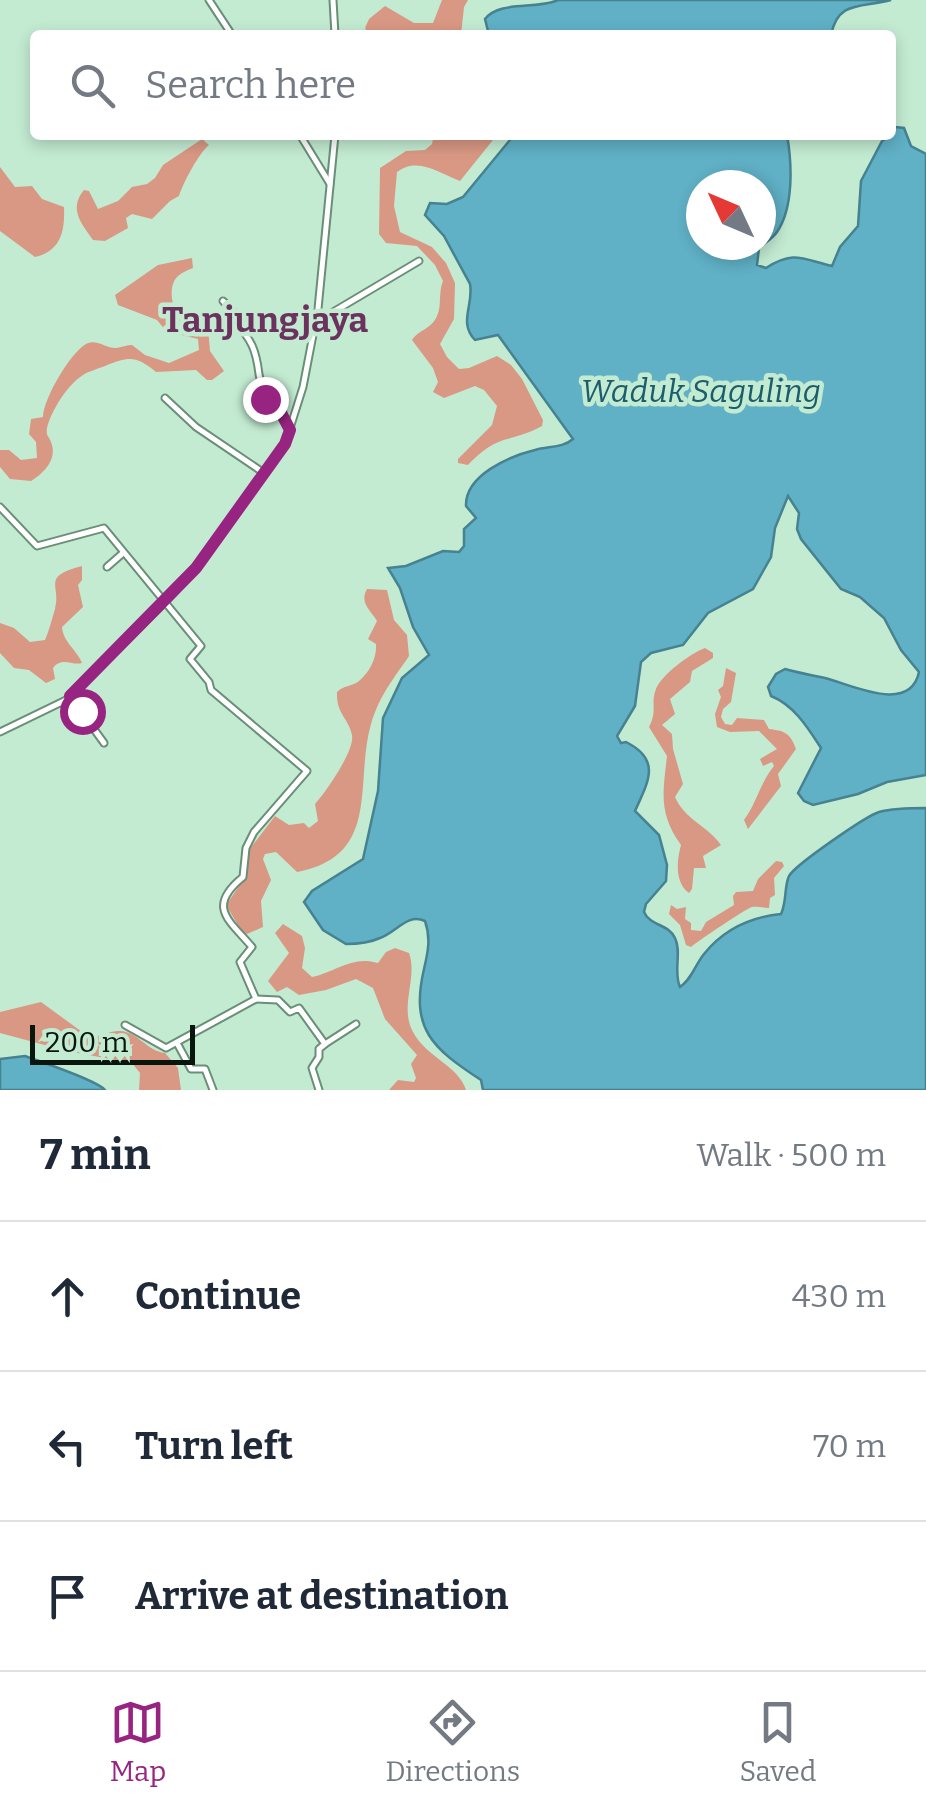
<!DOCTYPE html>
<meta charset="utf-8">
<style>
:root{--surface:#fff;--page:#f6f6f7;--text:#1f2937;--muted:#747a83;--line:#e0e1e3;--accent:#982481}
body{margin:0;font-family:Bitter,serif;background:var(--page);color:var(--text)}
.compass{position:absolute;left:686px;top:170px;width:90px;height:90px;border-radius:50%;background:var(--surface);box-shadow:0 5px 15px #0003;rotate:314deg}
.scale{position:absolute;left:30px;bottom:25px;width:165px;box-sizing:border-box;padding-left:10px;border:5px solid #08160e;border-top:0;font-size:28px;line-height:35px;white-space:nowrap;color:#08160e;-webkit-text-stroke:8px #c3ebd2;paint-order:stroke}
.stop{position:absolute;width:30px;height:30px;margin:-22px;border:8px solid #982481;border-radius:50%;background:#fff}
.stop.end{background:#982481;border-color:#fff;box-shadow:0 2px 10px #0008}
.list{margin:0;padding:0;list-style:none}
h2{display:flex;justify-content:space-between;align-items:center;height:130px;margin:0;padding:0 40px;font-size:42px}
h2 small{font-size:32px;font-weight:400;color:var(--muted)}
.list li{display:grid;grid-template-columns:65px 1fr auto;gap:30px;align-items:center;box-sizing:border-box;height:150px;padding:0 40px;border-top:2px solid var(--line)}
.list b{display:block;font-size:38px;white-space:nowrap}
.list em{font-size:32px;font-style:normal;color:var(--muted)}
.icon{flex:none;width:55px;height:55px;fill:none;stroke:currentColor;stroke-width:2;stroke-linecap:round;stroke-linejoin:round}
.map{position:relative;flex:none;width:926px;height:1090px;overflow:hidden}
.search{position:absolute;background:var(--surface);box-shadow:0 5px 15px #0003;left:30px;right:30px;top:30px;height:110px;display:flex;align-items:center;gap:25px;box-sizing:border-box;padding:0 35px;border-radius:10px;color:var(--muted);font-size:38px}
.sheet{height:580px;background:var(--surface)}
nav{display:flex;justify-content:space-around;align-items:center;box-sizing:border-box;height:140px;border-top:2px solid var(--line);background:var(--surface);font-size:28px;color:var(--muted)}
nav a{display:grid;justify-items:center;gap:5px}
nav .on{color:var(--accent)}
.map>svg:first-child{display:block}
.forest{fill:#d99884}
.water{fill:#60b0c6;stroke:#46828f;stroke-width:2.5;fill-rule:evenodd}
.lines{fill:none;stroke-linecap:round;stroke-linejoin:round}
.street-casing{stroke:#6a8e78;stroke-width:9}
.street{stroke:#fff;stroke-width:5}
.route{stroke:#982481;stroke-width:12}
.labels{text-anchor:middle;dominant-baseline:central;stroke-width:9;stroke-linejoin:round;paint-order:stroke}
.water-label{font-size:32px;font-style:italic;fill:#1b5d6d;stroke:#c3ebd2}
.quarter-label{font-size:35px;font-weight:bold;fill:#6b325d;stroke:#c3ebd2}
</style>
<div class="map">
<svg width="926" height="1090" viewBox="0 0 926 1090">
<rect width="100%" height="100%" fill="#c3ebd2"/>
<g class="forest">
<polygon points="442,0 468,0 464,7 461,35 369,35 365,28 369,19 385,6 414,23 433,23"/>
<path d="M434,135H497L460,181C439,173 418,156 397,172L394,206L400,232L432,247L446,263L455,283L454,319L440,344L447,357L459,369L469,368L497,356L511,365L522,379L543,420L542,426C509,444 499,432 468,465L458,463V459L492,425L497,406L484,390L475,386L444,398L433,392L438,382L433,368L412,340C419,329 431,330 437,316C442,306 438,293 443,281L435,265L417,246L386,243L379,234L380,168L406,151L425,150L432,144Z"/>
<path d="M202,139L209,145C199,153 183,183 179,196L170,201L152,219L132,214L126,218L128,228L105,241L93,240C82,224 68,209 84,190L89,191L98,209L118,201L132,187L147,184L155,178L163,165Z"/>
<path d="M0,167L15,187L32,186L42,199L64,207C65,231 61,251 35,257L0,231Z"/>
<path d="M192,258L193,268C188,270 183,272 178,276C167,285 171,314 185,320C193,323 200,322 208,327L210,351L224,371L212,380H207L196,370L156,372C136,356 130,356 105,366C98,369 89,371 83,375C68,384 51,411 47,428C46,437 48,434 51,442C58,459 44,473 31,481L10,479L0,467V450H9L21,460L37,458L36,442L29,434L31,419L43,417C43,399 71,352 86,344C97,338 106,349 117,348C122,347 127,345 132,345L145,355L169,363L199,350L198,339L166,331L157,320L118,305L115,295L158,265Z"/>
<path d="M82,566V580L78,585L83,607L62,627C63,642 77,650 82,663C72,666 62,656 53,668L55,679L46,683L29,670L14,668L0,653V623L14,628L30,642L45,640C49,631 52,619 55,609C62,585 40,577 82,566Z"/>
<path d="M367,589L387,590L394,620L407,635L409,656C393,680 380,694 371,724C354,783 382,856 297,872L276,852L265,854L263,859L271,880L261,901L263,927L247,934L242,932L226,905L244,879L249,850L275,816L289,825L304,823L309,828L318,821L315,804C326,792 355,750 352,735C348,717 336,714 337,692C344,685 351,687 359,681C370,672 377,657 376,644L368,639L377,621C371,610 359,603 367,589Z"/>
<path d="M705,648L713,653V658L692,671L690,682L670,699L675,714L662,725L672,734L673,749L683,784L675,797C685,820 708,826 721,845L703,856L706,868H694L692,889L689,893C674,882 677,860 681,845C658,813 663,792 667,756L649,727C658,710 650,704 656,689C661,675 691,653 705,648Z"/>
<path d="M726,668L736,673L731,702L723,709L721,717L725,724L732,725L737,718L764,720L769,729C784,731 790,732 796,749L778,774L781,786L748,829L744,820C757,802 760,783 774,766L772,762L763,766L760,759L777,749L759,731L730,732L717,727L715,714L721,697L718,690L723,686Z"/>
<path d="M776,861L782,862L784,866L774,878L775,895L770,898L769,908C763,908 758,906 752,907C747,908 698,941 691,947L686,945L680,925L669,914L671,905L677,909L686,907L685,919L691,923V930L701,931L706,922L734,905L733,896L736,892L753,891L758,879Z"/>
<path d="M283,924L302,936L305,948L302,968L312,977C336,972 352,955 378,963L386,952L395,948L409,953C418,978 399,1007 413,1032C426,1057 459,1066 466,1090H389L398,1080L414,1082L416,1078L411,1064L417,1055L385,1019L373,988L356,979L326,990L299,995L287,987L277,992L268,981L289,953L275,933Z"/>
<path d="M41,1002L89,1037C99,1037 111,1030 121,1031C139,1033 147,1051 165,1053L178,1068L181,1090H139L140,1073L132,1063L67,1051L0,1033V1012Z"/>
</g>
<g class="water">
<path d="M558,0H891C861,8 838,0 831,35H489L485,19C500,0 536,10 558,0Z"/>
<path d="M895,127L904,128L911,146L926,154V775L887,782L858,794L813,805L804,801L798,793L821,748C808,728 794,705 771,696L768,687L776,674L785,669C799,673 811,675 825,678C850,684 910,715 919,672L901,650L884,618L860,597L841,589L801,539L797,529L799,513L788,496L775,528L771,557L753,589L708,613L683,645L651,653L641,662L635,706L617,736L621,743L626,742C662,760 648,782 635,811L659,835L667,865L666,881L646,904L644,912C650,926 669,924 675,938C682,952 673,972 680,987C692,979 695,965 704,954C724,929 751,917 781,914C787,901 784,887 789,876C795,865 866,816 879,812C894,808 910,808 926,808V1090H483L481,1080C432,1048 410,1029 424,969C428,952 431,938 425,921C407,913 397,932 380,938C369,943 358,944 346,944L323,930L304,902L312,891L363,859L378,791L383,718L402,678L429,655L413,627L400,588L388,568L406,566L443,551L459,552L464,546V529L476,518L466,506C465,475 510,456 535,450C548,446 563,448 573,439L498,335L475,340C458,322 474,305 470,284L444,236L425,215L430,203L447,204L463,197L514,135H787C792,163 794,207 777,232C773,238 765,243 759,248L757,265L766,268C794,250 802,259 832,266L840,247L858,226L861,181L882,141L891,135ZM761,185V245H701V185Z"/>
<path d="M25,1056C41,1062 97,1080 105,1090H0V1059Z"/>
</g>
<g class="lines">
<g class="street-casing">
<g id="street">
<polyline points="209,0 232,35"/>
<polyline points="333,0 335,35"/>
<polyline points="300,135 330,184"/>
<path d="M223,301L238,316L234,321C252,340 256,350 259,374C260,383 265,389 265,399L278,407L290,430"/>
<polyline points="316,316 328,315 419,261"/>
<polyline points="165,398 196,427 264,473"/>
<path d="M0,507L37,546L104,528L201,646L190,659L209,682L211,690L307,771L254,832L246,848L243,877C206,907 229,920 252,947L240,962L256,999L166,1048L125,1025"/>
<polyline points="107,567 123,553"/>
<polyline points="70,696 104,743"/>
<polyline points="0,732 66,700 166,601 197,568 285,444 303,387 318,309 335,135"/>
<polyline points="256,999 278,1000 290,1012 299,1008 325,1044 319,1049 319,1057 312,1068 319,1090"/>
<polyline points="177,1043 191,1069 205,1069 213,1090"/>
<polyline points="325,1044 356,1024"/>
</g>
</g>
<use href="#street" class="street"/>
</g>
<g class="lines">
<polyline class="route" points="82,711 70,696 196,568 285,444 290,430 278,407 265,399"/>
</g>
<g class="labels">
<g class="water-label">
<text x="701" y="391">Waduk Saguling</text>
</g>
<g class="quarter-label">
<text x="265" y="320">Tanjungjaya</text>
</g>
</g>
</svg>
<svg class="compass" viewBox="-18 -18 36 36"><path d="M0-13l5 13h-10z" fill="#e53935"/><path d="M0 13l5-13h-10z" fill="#747a83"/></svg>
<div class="scale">200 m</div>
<div class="stop" style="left:82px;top:711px"></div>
<div class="stop end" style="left:265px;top:399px"></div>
<div class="search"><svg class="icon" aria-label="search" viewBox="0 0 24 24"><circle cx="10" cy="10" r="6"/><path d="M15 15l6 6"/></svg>Search here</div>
</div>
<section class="sheet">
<h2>7 min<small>Walk · 500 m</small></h2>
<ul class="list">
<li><svg class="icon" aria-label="ahead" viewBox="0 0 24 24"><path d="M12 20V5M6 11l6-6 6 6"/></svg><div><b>Continue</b></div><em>430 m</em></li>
<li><svg class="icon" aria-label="left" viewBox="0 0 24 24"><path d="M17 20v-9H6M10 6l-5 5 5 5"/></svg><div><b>Turn left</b></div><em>70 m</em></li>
<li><svg class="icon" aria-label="arrive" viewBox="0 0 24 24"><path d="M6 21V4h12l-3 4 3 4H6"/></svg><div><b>Arrive at destination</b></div></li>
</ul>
</section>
<nav>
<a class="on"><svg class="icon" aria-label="map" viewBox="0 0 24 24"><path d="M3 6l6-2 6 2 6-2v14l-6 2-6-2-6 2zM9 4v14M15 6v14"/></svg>Map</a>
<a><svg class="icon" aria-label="directions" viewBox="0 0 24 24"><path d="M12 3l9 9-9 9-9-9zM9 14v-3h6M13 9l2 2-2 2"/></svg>Directions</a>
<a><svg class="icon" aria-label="saved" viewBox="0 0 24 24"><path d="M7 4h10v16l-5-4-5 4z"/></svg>Saved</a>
</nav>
